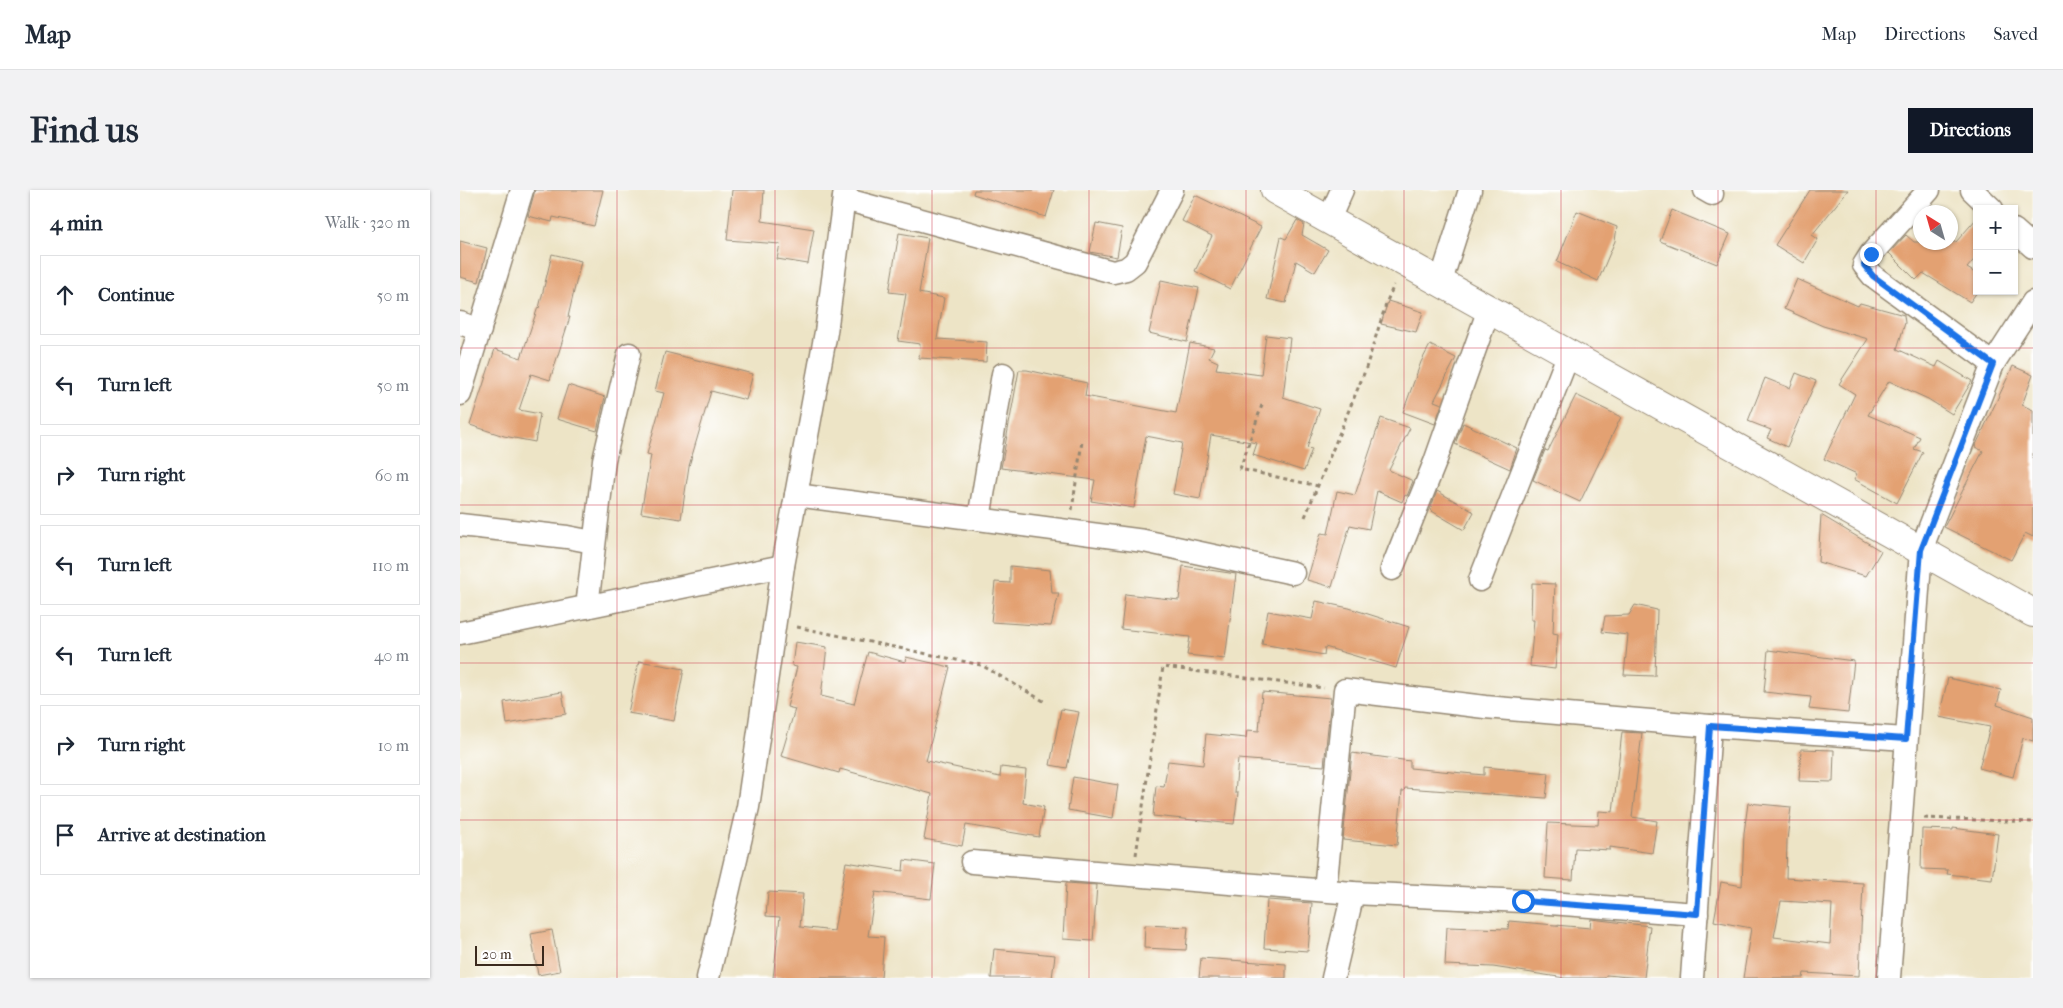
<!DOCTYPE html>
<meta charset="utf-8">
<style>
:root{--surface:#fff;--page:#f2f2f3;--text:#1f2937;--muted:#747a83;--line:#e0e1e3;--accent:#111827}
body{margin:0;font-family:"IM FELL French Canon",serif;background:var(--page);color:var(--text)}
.controls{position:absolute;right:15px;top:15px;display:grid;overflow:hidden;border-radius:0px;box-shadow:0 1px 4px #0004}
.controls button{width:45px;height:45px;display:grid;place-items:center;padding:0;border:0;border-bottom:1px solid var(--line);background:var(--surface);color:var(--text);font:25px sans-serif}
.compass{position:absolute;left:1453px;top:15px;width:45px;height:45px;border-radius:50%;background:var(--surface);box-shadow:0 1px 4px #0004;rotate:323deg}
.scale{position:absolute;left:15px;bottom:12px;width:69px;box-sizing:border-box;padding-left:5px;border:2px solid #3b2a1e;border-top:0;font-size:14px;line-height:18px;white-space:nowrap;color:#3b2a1e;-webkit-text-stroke:4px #fff;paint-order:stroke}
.stop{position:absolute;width:15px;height:15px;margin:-11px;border:4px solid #1a73e8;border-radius:50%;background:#fff}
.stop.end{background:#1a73e8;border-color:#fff;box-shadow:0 1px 5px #0008}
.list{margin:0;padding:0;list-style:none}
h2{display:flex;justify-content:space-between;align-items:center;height:65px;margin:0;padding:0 20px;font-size:21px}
h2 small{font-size:16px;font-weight:400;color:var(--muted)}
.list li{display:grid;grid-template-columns:32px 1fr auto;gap:15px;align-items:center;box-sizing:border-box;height:80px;margin:0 10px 10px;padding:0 10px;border:1px solid var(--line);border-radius:0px}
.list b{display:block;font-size:19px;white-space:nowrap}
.list em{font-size:16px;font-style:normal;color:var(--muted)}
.icon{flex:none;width:28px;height:28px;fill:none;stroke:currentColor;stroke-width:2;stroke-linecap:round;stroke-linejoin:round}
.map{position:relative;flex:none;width:1573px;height:788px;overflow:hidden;border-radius:0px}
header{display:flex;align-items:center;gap:30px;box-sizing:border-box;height:70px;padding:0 25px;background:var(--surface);border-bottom:1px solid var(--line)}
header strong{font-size:24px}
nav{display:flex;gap:28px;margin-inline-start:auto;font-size:18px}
.intro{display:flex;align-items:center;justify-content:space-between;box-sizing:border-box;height:120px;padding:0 30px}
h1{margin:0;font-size:35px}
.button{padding:12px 22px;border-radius:0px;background:var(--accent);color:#fff;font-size:18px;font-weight:700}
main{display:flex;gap:30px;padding:0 30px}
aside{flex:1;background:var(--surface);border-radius:0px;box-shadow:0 1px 4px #0004}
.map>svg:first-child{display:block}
.building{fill:#e3a172;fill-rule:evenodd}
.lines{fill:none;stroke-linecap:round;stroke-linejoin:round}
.minor-casing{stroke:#948772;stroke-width:25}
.tertiary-casing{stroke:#948772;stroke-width:30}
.path{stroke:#948772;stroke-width:3;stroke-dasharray:4 4;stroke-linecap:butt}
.minor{stroke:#fff;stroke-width:22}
.tertiary{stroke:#fff;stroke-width:28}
.route{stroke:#1a73e8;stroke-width:6}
.grid{fill:none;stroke:#d1495b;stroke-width:1;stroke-opacity:0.55}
</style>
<header>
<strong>Map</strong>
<nav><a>Map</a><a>Directions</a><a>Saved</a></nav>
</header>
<div class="intro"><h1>Find us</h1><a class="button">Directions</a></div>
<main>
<aside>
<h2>4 min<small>Walk · 320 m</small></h2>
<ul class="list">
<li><svg class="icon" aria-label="ahead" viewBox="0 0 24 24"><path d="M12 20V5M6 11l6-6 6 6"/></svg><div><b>Continue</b></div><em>50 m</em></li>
<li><svg class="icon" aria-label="left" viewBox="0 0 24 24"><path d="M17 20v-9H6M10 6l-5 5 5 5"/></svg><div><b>Turn left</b></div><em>50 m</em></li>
<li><svg class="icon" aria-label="right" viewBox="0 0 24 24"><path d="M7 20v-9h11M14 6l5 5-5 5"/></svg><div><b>Turn right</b></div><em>60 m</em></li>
<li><svg class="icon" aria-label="left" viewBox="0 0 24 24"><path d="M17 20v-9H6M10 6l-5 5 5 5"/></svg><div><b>Turn left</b></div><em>110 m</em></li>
<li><svg class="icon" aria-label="left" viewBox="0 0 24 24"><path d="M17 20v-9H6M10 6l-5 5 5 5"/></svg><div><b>Turn left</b></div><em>40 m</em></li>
<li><svg class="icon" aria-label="right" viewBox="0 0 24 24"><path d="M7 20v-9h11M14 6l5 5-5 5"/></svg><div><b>Turn right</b></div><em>10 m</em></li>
<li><svg class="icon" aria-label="arrive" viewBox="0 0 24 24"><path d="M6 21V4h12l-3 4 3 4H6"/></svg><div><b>Arrive at destination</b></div></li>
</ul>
</aside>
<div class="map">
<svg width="1573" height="788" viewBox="0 0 1573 788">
<rect width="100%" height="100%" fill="#fff"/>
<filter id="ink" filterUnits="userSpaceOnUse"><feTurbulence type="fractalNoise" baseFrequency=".02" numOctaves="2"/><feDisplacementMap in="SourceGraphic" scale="10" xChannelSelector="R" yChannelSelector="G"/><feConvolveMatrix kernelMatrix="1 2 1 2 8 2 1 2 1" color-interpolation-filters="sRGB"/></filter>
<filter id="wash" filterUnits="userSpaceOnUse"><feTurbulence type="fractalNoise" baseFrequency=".0096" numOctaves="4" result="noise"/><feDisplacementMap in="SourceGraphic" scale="20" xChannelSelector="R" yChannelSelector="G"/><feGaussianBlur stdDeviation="1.12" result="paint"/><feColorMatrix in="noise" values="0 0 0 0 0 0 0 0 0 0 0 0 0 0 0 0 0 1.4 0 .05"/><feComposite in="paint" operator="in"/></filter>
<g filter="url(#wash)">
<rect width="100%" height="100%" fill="#ede4c6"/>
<g id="blocks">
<g class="building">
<polygon points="75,0 143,0 134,36 93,27 92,32 68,26"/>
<polygon points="272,0 304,0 302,31 354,39 348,74 317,69 320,54 267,50"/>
<polygon points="514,0 594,0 586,27 513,4"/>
<polygon points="1350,0 1388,0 1352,45 1358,49 1344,73 1315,55"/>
<polygon points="735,5 801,37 770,99 735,81 752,46 722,31"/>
<polygon points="1212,20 1270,44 1257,74 1200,51"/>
<polygon points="1117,21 1157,37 1155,51 1138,91 1097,72"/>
<polygon points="1517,28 1517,66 1507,78 1517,84 1517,102 1510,112 1463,83 1456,90 1429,63 1446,45 1454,52 1496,52"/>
<polygon points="837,30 844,34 842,45 868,60 855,82 836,71 826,113 807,109 821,47 826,49"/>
<polygon points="636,33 662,38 657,67 630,62"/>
<polygon points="439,43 468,48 459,103 484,108 477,149 527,152 526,172 459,168 460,154 438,151 446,104 429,102"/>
<polygon points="0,51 27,58 19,92 0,87"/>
<polygon points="92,64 121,71 108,127 110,127 90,190 71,184 59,220 80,224 75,252 44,246 10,235 35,159 61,168 78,117 79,118"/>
<polygon points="1337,89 1398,116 1400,113 1444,125 1445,133 1437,159 1476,177 1479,171 1512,191 1492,224 1468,209 1429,191 1408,225 1460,247 1454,259 1463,262 1437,313 1394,289 1397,284 1364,269 1395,204 1379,194 1408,149 1363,136 1324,119"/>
<polygon points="701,90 739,98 727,152 689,143"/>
<polygon points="928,111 963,122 956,142 921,134"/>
<polygon points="806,145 830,148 823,207 860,219 847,258 852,259 844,281 793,265 797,253 751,245 740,309 713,304 722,253 686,246 674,318 631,311 635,290 541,278 559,180 567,180 627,193 625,206 716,223 730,153 754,158 749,168 758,172 756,179 801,185"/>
<polygon points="970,155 996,168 974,211 982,214 975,234 943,222 961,172"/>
<polygon points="205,162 293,184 286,210 251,201 229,276 221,329 181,323 191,265 187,264 204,203 195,201"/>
<polygon points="1553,176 1573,185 1562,215 1573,220 1573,347 1565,343 1551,370 1484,337 1523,261 1515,257"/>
<polygon points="1336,183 1356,191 1327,257 1307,248 1311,240 1288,231 1305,188 1330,198"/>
<polygon points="108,195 145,207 137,241 97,229"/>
<polygon points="1116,205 1161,227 1120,312 1073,290 1085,260 1088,261"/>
<polygon points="921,228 950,238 929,280 953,291 947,306 945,305 942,312 917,301 909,339 890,335 872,397 847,390 861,343 868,344 877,301 895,305"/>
<polygon points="1003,233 1057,258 1050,279 995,254"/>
<polygon points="977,301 1014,322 1004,340 970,320"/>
<polygon points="1361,325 1421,361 1406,386 1358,372"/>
<polygon points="550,376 590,380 592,403 599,403 591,436 531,432 535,392 550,393"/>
<polygon points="723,376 776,384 765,469 727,465 730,447 661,439 665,404 719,410"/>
<polygon points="1072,393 1095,394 1093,443 1098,444 1095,479 1070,476 1074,430 1071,430"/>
<polygon points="856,411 889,418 949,437 936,478 865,457 864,465 802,454 808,421 852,429"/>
<polygon points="1175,415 1197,420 1195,486 1164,485 1168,445 1142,442 1145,426 1169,425"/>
<polygon points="335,452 367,457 361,506 394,514 408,462 445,472 446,467 490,477 466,571 540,587 541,577 566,580 563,613 584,617 579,647 506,635 502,656 464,649 472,604 380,579 379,583 321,566 335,519 327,517 337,477 332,476"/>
<polygon points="1308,460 1394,471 1388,523 1349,519 1351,507 1304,502"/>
<polygon points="179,471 224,479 214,531 168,523"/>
<polygon points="1488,488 1541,500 1537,515 1573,527 1573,551 1563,548 1553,587 1519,578 1530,537 1479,527"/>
<polygon points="102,502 106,524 47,534 44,512"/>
<polygon points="802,502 871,508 864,576 778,569 775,603 778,603 774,634 693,626 696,596 704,597 708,571 743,575 746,544 786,548 787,540 799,541"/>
<polygon points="601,519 619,522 607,578 590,575"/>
<polygon points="1162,542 1182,543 1172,627 1197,631 1192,663 1150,657 1150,660 1115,658 1113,690 1085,688 1088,633 1138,635 1139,621 1153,622"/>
<polygon points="1341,559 1374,560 1373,592 1339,591"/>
<polygon points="892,563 950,571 950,578 1024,585 1024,577 1089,583 1086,608 945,598 944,601 942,601 937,655 883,650"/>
<polygon points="613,587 658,595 653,628 608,620"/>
<path d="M1288,613L1331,617L1327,650L1326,688L1403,693L1399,786L1344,783L1343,788H1283L1291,738L1254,731L1261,692L1282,696L1284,643ZM1321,711L1372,714L1370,754L1314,747Z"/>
<polygon points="1493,638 1538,644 1532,689 1487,684 1488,680 1461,679 1462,639 1493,640"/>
<polygon points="444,670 475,674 471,709 415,702 408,746 424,747 421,788 313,788 320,727 306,726 308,702 343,704 340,737 374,741 386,672 443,681"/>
<polygon points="606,693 637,695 633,751 603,749"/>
<polygon points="807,710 852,713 848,761 804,758"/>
<polygon points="1131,729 1190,736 1184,788 1146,785 1145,788 1105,788 1033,777 985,775 987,737 1048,739 1049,731 1130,738"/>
<polygon points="685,735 728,737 726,760 684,758"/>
<polygon points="92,740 100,781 78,785 71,744"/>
<polygon points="534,759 595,765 592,788 531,788"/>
<polygon points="741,768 826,774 826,788 739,788"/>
</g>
</g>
</g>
<g filter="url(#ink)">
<use href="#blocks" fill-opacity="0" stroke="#948772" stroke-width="1"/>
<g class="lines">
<g class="minor-casing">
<g id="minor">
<polyline points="1245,0 1252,4"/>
<polyline points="1469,0 1411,64 1404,75 1413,86 1533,174"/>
<polyline points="1512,0 1532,19"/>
<polyline points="384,9 653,82 666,79 675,72 712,0"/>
<polyline points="869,29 882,0"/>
<polyline points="1554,40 1573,57"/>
<polyline points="981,91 1010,0"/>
<polyline points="0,133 20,140"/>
<polyline points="0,204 62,0"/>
<polyline points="336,305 684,351 833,383"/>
<polyline points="519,329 543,184"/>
<polyline points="0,335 107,347 133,352"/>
<polyline points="932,379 975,272 1029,119"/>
<polyline points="1020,390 1109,163"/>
<polyline points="127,417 144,270 169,164"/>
<polyline points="0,443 323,376"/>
<polyline points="512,672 893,703 1063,711 1237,724"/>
<polyline points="865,700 885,500 1025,517 1250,536 1446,549"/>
<polyline points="248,788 288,617 323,376 366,142 385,0"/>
<polyline points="873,788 893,703"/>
<polyline points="1232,788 1250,536"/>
<polyline points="1429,788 1461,360 1533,174 1573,112"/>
</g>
</g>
<g class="tertiary-casing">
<polyline id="tertiary" points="815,0 1573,423"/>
</g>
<g class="path">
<polyline points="802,215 780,279 858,296"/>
<polyline points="612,320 622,251"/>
<polyline points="845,327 905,181 927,111 934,95"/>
<polyline points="337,437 521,475 587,513"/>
<polyline points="1464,628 1573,632"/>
<polyline points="676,665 703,477 864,498"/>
</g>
<use href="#minor" class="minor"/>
<use href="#tertiary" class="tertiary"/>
</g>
</g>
<g class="lines" filter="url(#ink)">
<polyline class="route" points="1063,711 1237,724 1250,536 1446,549 1461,360 1533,174 1413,86 1404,75 1411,64"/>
</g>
<path class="grid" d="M157,0V788M315,0V788M472,0V788M629,0V788M786,0V788M944,0V788M1101,0V788M1258,0V788M1416,0V788M0,158H1573M0,315H1573M0,473H1573M0,630H1573"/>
</svg>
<div class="controls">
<button>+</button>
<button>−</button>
</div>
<svg class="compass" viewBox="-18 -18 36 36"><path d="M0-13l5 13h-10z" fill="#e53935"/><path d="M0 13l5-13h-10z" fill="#747a83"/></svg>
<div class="scale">20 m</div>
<div class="stop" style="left:1063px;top:711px"></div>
<div class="stop end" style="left:1411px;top:64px"></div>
</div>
</main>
